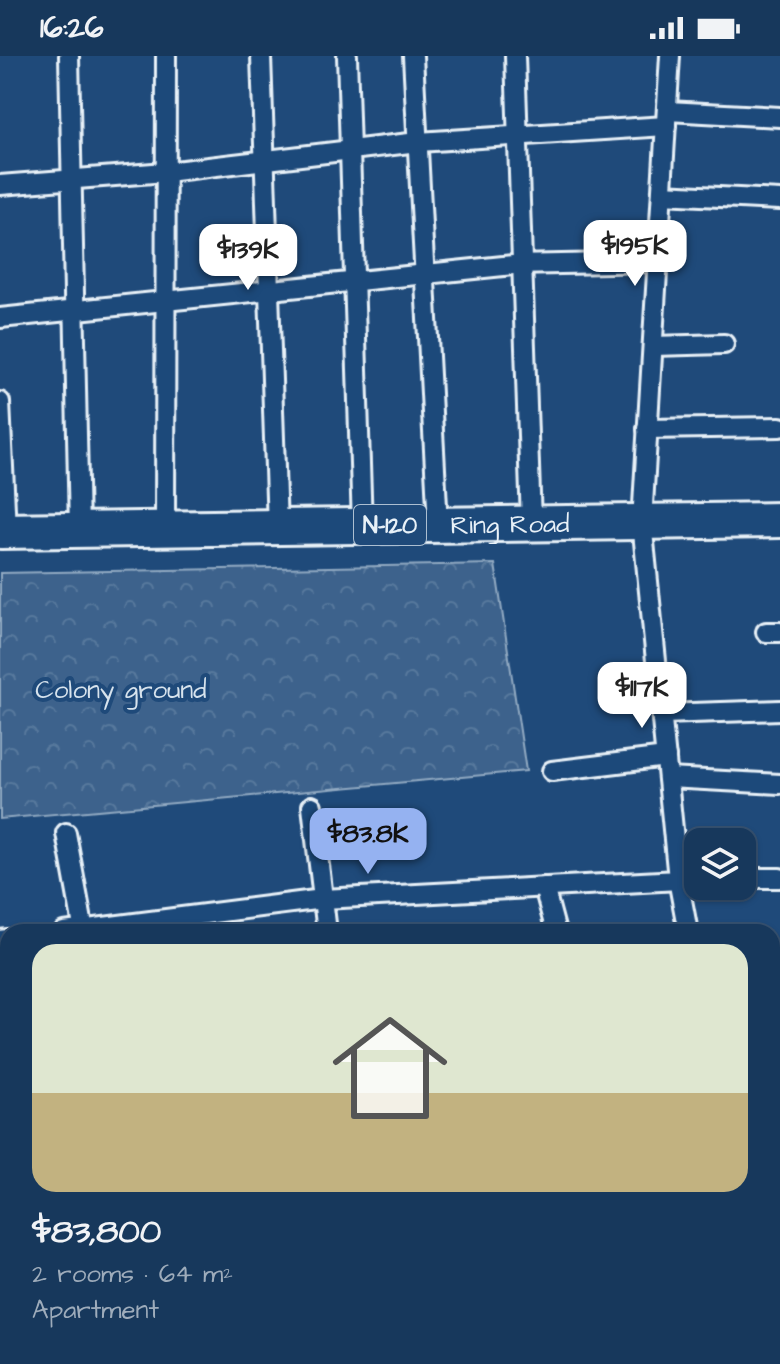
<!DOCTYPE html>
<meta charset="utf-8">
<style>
body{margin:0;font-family:"Architects Daughter",sans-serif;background:#203f62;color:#f1f3f6;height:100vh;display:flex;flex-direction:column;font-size:30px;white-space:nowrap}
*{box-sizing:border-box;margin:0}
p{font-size:26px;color:#9eacbb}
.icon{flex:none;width:44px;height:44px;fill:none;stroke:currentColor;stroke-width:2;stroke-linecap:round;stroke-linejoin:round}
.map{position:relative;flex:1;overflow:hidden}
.side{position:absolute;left:0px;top:868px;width:780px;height:440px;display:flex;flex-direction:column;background:#17385c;border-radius:24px 24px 0 0;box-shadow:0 2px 6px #0004,0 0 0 2px #365272}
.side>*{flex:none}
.buttons{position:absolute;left:684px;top:772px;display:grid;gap:16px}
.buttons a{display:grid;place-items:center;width:72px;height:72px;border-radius:16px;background:#17385c;box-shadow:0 2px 6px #0004,0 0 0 2px #365272;font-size:40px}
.price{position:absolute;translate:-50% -68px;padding:0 18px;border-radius:16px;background:#fff;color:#222;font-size:26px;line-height:52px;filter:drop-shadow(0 2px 4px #0008)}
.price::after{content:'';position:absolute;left:50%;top:48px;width:24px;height:18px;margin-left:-12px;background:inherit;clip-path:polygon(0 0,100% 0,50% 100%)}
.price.selected{background:#95b2f1;color:#111}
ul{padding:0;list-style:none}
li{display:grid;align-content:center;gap:16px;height:424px;padding:0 32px}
li span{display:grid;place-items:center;height:248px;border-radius:24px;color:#555}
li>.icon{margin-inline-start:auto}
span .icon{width:144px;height:144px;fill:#fffc;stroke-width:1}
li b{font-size:34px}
.status{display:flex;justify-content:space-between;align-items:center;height:56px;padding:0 40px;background:#17385c;direction:ltr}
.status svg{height:22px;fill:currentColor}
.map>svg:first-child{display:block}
.park{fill:url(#park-crowns);stroke:#92aac2;stroke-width:2}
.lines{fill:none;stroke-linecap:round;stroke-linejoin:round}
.street-casing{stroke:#e8f1f8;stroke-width:24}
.highway-casing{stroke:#e8f1f8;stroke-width:40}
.street{stroke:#1f4a7a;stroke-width:18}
.highway{stroke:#1f4a7a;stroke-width:34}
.labels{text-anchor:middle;stroke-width:8;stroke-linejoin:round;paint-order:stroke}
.shield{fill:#1f4a7a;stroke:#acbfd2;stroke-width:2}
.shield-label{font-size:24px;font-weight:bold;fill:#e8f1f8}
.street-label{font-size:26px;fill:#e8f1f8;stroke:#1f4a7a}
.park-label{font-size:26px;fill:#d7e3ed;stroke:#1f4a7a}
</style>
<div class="status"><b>16:26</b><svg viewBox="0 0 49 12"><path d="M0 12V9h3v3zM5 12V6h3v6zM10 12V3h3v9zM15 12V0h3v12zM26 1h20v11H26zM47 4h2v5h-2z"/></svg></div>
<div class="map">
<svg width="780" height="1308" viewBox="0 0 780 1308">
<defs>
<pattern id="park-crowns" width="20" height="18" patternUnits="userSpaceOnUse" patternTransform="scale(2)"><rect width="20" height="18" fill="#3c628c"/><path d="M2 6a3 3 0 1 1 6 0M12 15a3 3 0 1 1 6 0" fill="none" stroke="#58799d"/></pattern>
</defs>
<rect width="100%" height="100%" fill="#1f4a7a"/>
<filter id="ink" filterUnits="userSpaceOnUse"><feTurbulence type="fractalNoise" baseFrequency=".0125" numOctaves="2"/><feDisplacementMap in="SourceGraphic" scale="16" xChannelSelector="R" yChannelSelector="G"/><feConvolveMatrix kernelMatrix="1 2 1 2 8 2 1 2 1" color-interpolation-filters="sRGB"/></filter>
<g filter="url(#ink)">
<polygon class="park" points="495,508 526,715 0,763 0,517"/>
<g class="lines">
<defs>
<g id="street">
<polyline points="69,0 79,474"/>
<polyline points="261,0 277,471"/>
<polyline points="347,0 362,470"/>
<polyline points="413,0 438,469"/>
<polyline points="515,0 531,467"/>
<polyline points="670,0 642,466 678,823 688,876"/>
<polyline points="667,55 780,61"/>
<polyline points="0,129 166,116 418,86 666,70"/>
<polyline points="662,138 780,144"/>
<polyline points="0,262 513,209 658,206"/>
<polyline points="653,290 724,288"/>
<polyline points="0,346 6,475"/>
<polyline points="647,373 780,371"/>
<polyline points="165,473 166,0"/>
<polyline points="766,576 780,576"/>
<polyline points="662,658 780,654"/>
<polyline points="552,715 666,701"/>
<polyline points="668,722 780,728"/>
<polyline points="312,750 327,876"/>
<polyline points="66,777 84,876"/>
<polyline points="742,822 780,822"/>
<polyline points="544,831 556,876"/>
<polyline points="64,876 323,843 698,823"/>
<polyline points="0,884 8,883"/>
<polyline points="772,907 780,907"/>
<polyline points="0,990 8,989"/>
<polyline points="772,1072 780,1073"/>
<polyline points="0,1101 8,1100"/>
<polyline points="0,1170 8,1170"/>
<polyline points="0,1268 8,1268"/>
<polyline points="772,1297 775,1308"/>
<polyline points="139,1300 140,1308"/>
<polyline points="353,1300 353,1308"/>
</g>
<g id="highway">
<path id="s1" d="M 0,475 L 780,464"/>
</g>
</defs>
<use href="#street" class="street-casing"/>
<use href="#highway" class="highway-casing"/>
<use href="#street" class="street"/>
<use href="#highway" class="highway"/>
</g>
</g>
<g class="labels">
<rect class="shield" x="354" y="449" width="72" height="40" rx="6"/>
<g class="shield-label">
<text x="390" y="477">N-120</text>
</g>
<g class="street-label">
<text dy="9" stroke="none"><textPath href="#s1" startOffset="510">Ring Road</textPath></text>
</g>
<g class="park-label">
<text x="121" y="642">Colony ground</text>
</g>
</g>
</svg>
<div class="buttons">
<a><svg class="icon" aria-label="layers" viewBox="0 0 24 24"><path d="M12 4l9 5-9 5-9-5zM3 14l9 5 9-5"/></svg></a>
</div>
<b class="price" style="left:635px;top:232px">$195K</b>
<b class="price" style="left:248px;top:236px">$139K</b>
<b class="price" style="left:642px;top:674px">$117K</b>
<b class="price selected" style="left:368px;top:820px">$83.8K</b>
<section class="side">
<ul>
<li><span style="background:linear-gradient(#dfe7d0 60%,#c2b280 0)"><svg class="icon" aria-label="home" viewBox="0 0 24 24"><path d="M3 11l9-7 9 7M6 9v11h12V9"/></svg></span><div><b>$83,800</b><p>2 rooms · 64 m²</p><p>Apartment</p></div></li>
</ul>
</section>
</div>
